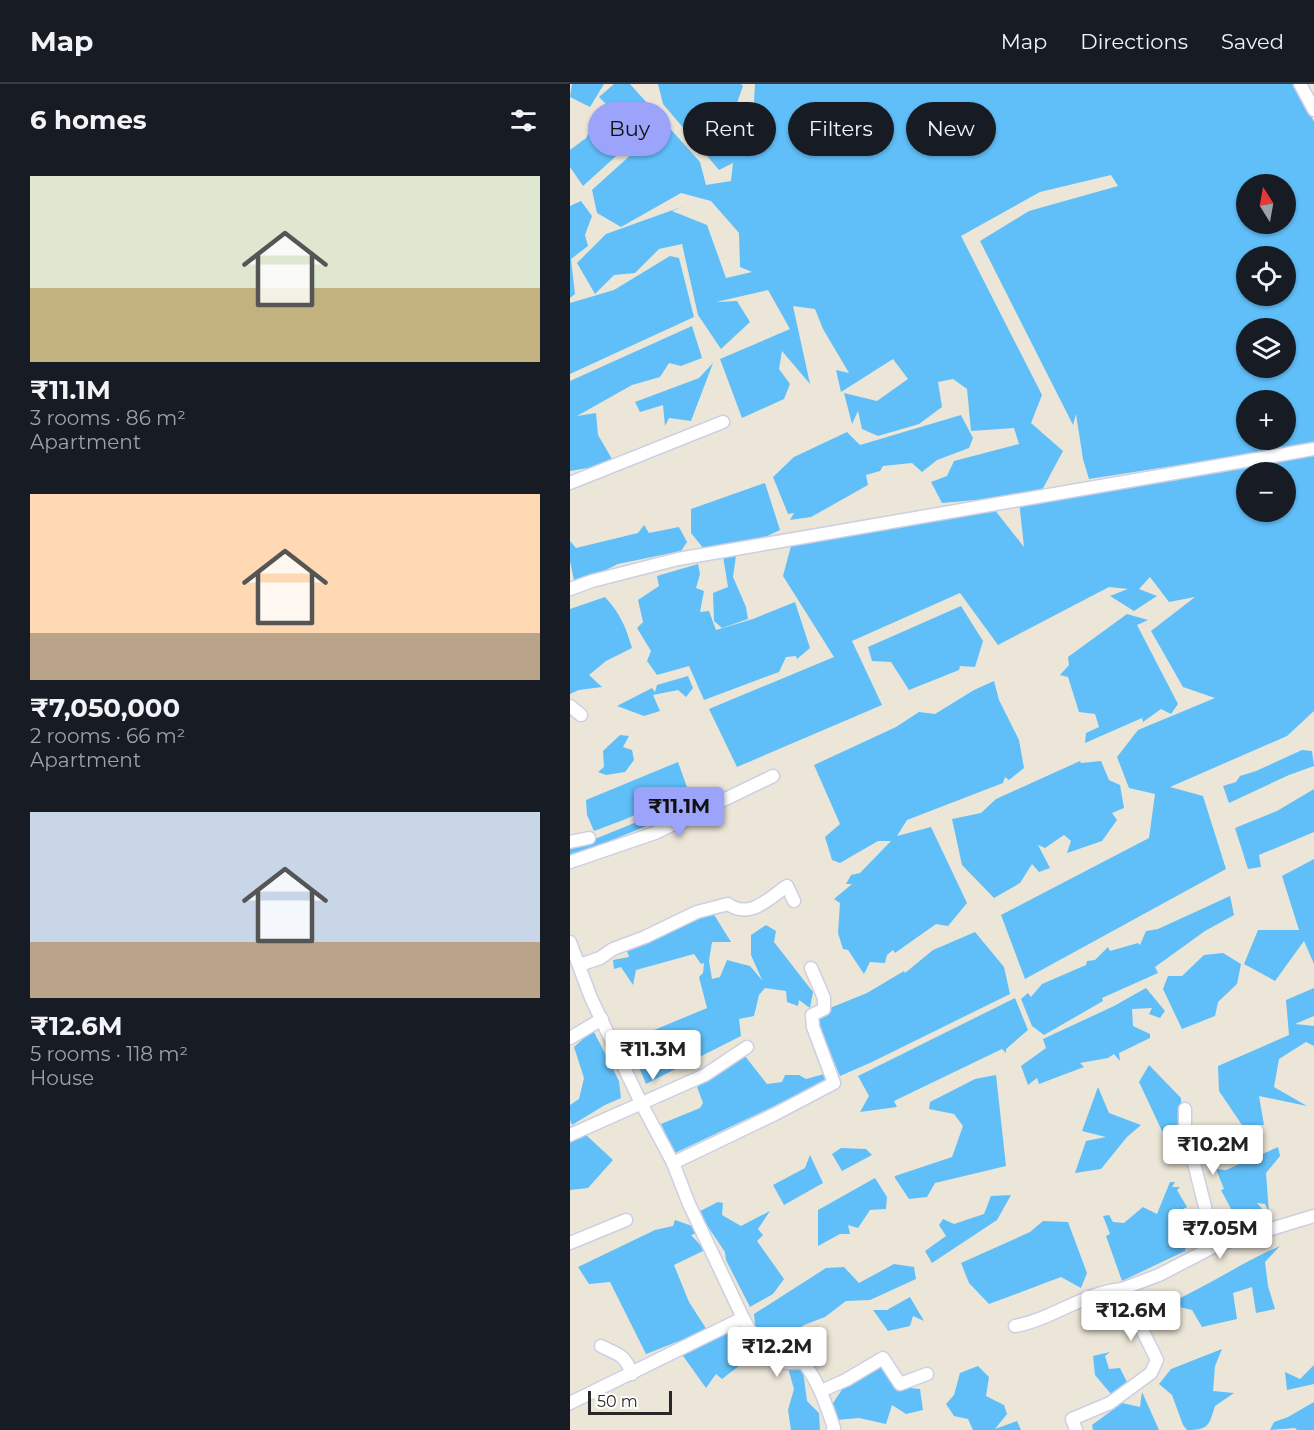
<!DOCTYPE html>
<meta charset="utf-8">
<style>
body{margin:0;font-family:Montserrat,sans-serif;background:#242831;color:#f1f3f6;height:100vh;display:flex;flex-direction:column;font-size:22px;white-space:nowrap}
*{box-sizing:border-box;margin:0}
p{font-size:20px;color:#9ea1a6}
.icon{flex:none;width:33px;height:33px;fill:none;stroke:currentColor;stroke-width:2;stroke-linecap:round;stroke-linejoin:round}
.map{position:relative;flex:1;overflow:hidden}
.side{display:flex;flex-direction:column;background:#171b24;width:570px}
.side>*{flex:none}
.guide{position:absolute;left:18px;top:18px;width:570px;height:54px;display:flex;gap:12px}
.needle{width:39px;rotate:349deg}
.controls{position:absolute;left:666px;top:90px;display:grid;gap:12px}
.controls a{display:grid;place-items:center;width:60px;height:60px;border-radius:50%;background:#171b24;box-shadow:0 2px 4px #0004;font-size:30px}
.scale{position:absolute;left:18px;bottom:15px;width:84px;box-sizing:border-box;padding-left:6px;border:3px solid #282828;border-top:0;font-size:16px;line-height:21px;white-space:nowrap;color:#282828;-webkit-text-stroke:4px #fff;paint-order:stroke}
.price{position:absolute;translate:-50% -51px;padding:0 14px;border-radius:6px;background:#fff;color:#222;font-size:20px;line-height:39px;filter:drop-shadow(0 2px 3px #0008)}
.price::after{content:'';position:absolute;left:50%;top:36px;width:18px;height:14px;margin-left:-9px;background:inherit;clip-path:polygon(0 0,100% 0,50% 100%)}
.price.on{background:#9ba3fa;color:#111}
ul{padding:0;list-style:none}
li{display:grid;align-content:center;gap:12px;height:318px;padding:0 30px}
li span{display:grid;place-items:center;height:186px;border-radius:0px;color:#555}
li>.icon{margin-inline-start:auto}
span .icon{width:108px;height:108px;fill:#fffc;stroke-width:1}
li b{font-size:26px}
h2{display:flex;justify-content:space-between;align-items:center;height:72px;padding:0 30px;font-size:26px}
.tag{padding:0 21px;border-radius:27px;background:#171b24;box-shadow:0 2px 4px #0004;font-size:21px;line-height:54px}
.tag.on{background:#9ba3fa;color:#111}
header{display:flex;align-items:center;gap:36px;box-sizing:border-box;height:84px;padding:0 30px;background:#171b24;border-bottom:2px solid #363941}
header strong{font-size:28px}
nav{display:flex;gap:33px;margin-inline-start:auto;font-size:21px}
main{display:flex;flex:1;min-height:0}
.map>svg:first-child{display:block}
.water{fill:#60bff9;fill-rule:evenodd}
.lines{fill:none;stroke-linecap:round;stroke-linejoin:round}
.minor-casing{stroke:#cdcfe3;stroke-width:15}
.minor{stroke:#fff;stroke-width:12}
</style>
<header>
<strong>Map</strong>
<nav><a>Map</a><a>Directions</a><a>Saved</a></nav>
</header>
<main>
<section class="side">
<h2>6 homes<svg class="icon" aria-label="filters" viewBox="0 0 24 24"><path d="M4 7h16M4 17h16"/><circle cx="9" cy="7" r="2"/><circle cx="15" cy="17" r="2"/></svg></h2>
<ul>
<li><span style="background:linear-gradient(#dfe7d0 60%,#c2b280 0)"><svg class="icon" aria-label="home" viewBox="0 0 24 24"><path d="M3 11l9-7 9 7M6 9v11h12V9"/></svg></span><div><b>₹11.1M</b><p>3 rooms · 86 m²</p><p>Apartment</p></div></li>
<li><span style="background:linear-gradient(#ffd9b3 75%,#b9a48a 0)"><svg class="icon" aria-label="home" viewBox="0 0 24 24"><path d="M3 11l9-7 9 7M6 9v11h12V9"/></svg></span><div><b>₹7,050,000</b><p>2 rooms · 66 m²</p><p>Apartment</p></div></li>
<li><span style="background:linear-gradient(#c9d6e8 70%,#b9a48a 0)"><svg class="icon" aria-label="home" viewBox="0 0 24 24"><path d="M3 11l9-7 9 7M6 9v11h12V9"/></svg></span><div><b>₹12.6M</b><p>5 rooms · 118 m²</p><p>House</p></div></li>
</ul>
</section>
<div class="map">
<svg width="744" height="1346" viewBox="0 0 744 1346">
<rect width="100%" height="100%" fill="#ece6d8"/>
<g class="water">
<polygon points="2,0 34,0 20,23 0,13"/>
<path d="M 44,0 L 60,0 L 130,78 L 136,101 L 161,97 L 163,79 L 149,86 L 93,20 L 88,0 L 171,0 L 173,2 L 166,22 L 179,58 L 195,55 L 200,42 L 184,17 L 185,0 L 725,0 L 744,38 L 744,360 L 519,395 L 513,375 L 506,330 L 503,341 L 410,157 L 459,127 L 548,102 L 541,91 L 470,108 L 391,152 L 472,311 L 461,339 L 493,367 L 471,408 L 451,412 L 372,419 L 361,398 L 377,392 L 384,377 L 449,360 L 444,344 L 401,347 L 397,305 L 383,295 L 368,298 L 372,323 L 349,340 L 308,352 L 292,345 L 288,327 L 282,340 L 274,309 L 307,317 L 338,295 L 323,275 L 271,308 L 266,286 L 279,289 L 253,245 L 245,225 L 223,222 L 240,300 L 212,267 L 209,285 L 220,300 L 214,315 L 172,334 L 150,275 L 220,245 L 198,206 L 146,218 L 167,217 L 180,238 L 151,265 L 128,231 L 112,160 L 89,165 L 65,189 L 44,191 L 25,210 L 7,179 L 36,150 L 114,122 L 102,127 L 137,141 L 156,194 L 182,188 L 170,183 L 169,149 L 141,117 L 111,109 L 51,143 L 27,129 L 22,106 L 65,67 L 62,46 L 29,13 ZM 676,100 L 716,100 L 716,140 L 676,140 ZM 676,172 L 716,172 L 716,212 L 676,212 ZM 676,244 L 716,244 L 716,284 L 676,284 ZM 676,316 L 716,316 L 716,356 L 676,356 Z"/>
<polygon points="32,26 47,41 55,64 13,102 0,83 0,66 16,54"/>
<polygon points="11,117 22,132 15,151 18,162 1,175 5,210 0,214 0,122"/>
<polygon points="100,172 109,174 124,233 0,290 0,219 44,206"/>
<polygon points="122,242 132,274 111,282 99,279 90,293 62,301 7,332 26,329 28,351 42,375 35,381 0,387 0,297"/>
<polygon points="143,279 121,337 99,334 95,342 93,321 70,328 65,318 129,294"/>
<polygon points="391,331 403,354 399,364 367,376 352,388 342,379 313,382 310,387 296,391 298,401 241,433 220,436 224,429 218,430 203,393 224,373 277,348 290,361"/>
<path d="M 744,371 L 744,627 L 717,652 L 600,703 L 633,712 L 656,785 L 455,895 L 431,831 L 579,754 L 585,710 L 559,704 L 547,673 L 568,646 L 645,614 L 613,603 L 581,547 L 625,513 L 599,518 L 580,493 L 569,505 L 587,512 L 564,527 L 540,512 L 558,505 L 539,503 L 428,561 L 390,509 L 282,557 L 312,621 L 167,683 L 139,625 L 264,573 L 213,492 L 222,458 L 424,425 L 454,463 L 449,417 ZM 676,388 L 716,388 L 716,428 L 676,428 Z"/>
<polygon points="195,399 210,446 189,456 134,465 121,449 121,425"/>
<polygon points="74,441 79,449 109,443 117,458 111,467 48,480 5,501 0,477 0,457 6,464 68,449"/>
<polygon points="156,470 166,472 163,493 176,523 178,535 152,544 144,537 143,509 158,503 153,472"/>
<polygon points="128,480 130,490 126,504 134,507 130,528 139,527 146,546 183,535 225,518 240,564 227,575 226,572 216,573 209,588 134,616 119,582 87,591 77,577 81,567 67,544 73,538 68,516 89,502 87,492"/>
<path d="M 35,513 C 50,529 56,543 62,564 L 36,577 L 19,591 L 32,603 L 9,606 L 0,610 L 0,525 Z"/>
<polygon points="391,522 413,557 405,583 390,582 389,586 339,606 321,578 302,577 298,563"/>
<polygon points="557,530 578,536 567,541 608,620 601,630 591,625 573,638 572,634 515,659 516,649 529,643 525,630 509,628 498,593 490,591 499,581 498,573"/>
<polygon points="118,592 123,604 116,613 108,606 83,611 90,627 74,632 47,622 82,604 85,608 87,601"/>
<polygon points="424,597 429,616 449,656 454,684 439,696 435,693 433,699 337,736 327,752 361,743 397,819 378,842 366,840 325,869 323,866 317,871 315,879 300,878 294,890 278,866 273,865 268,849 270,819 264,815 282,800 276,800 281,791 290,789 321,757 308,757 270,779 262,776 255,753 270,740 244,681 326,643 349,628 365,630 404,606"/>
<polygon points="50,651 59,652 53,663 62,666 64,676 55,688 36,691 28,688 34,683 33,667"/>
<polygon points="732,666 742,667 744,682 719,691 659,719 653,702 666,698 670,692 686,687"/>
<polygon points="510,677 511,679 531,677 539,696 550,701 554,724 542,729 547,736 532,757 497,769 501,757 494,751 475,764 468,761 480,784 469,788 462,780 450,799 424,814 392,781 382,735 411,729 426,715"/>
<polygon points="108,678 118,706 56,735 24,747 17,731 16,716"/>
<polygon points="744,705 744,748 689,771 691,783 678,785 665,744 707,727"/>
<polygon points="146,706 148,713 0,773 0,765"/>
<polygon points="744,775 744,880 734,857 705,897 674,880 688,846 729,846 712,792"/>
<polygon points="660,812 664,831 635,847 585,883 588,889 532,914 533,917 474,951 462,942 451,915 458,909 461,913 472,900 516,881 517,877 525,876 538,863 540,867 568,859 570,861 576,847 588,845"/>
<polygon points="128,828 143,829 161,858 142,858 139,877 142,895 150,893 157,876 180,882 192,896 181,871 181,851 196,841 206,847 204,858 243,908 240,924 229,916 228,922 217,918 216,907 195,904 189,911 184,932 169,935 171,952 76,1000 68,981 56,971 77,949 137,924 129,893 133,889 134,879 131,880 124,870 66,886 63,901 51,883 44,885 43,876 59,873 57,867"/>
<polygon points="405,848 434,883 440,910 302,978 270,992 247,937 250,928 297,909 334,887 335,889 363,866"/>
<polygon points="653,869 671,880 667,900 648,918 645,932 612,945 593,905 598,892 612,892 634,871"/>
<polygon points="576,904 595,927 590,934 579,930 582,924 562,925 563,942 580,950 580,954 549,969 550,977 544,970 538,974 510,979 514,983 469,1000 467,994 458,1001 451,982 476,964 473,955 544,922"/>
<polygon points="744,904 744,932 725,940 744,942 744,962 736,958 709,975 704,1003 737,1022 689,1012 694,1041 672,1041 649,1007 648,982 719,951 716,916"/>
<polygon points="445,914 458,946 436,965 436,969 432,965 324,1017 327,1023 290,1028 299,1012 288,992"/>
<polygon points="23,946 49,997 51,1014 35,1021 2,1041 0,1036 0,1021 9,1015 14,994 4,963"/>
<polygon points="175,972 197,1000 212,998 215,991 229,991 236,995 258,989 261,995 105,1069 91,1040 130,1024 133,1019 127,1003"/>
<polygon points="579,981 611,1014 612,1050 602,1051 592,1047 569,998"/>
<polygon points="426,991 436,1082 365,1099 357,1113 339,1115 325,1094 325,1092 382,1073 393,1042 384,1030 359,1025 360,1018 405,995"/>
<polygon points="528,1003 539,1029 571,1041 557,1053 531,1085 505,1089 516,1057 536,1053 512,1047"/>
<polygon points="15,1050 43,1076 18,1104 0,1106 0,1059"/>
<polygon points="708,1063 710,1072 696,1089 699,1129 695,1120 687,1119 696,1129 668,1138 651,1106 654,1105 646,1085 656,1086"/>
<polygon points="271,1064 296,1065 302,1071 272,1087 262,1070"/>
<polygon points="240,1071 253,1099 214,1121 203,1101 235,1084"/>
<polygon points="305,1094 317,1113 316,1125 300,1126 288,1144 278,1141 280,1150 270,1150 248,1162 248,1126"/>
<polygon points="600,1098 605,1098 602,1103 610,1103 607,1106 617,1123 611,1126 619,1138 615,1167 552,1197 536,1152 540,1150 533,1132 539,1131 543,1138 554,1139 573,1123 587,1130"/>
<polygon points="441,1111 427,1136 362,1179 355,1167 376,1152 369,1141 373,1135 384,1140 414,1130 421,1112"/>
<polygon points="148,1118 153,1119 152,1131 171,1142 200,1127 188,1145 193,1151 187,1157 214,1195 203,1210 180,1223 156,1176 155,1168 128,1128"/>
<polygon points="105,1136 122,1142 127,1149 121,1151 135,1166 104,1181 119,1218 137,1246 76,1270 40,1198 19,1200 8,1183 85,1146 103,1142"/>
<polygon points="473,1137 498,1138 517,1189 511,1204 491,1193 419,1220 399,1199 391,1179 460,1148"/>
<path d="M 710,1162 L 695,1178 L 698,1202 L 705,1225 L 686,1229 L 682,1203 L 663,1209 L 667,1235 L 632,1243 L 622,1226 L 597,1220 C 636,1203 671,1179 710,1162 Z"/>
<polygon points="324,1180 344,1183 346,1195 300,1216 276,1217 255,1233 234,1241 214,1254 202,1266 186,1251 184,1230 256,1184 274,1183 289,1199"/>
<polygon points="340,1213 354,1237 343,1232 340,1242 318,1247 303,1226 317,1226"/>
<polygon points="169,1241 183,1271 152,1295 146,1290 136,1304 111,1269"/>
<path d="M 652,1265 L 645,1282 L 643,1307 L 664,1309 L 645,1322 C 639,1341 639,1346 617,1346 L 613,1341 L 602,1311 L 589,1300 L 601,1285 Z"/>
<polygon points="540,1268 535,1272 539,1285 550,1284 557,1298 541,1310 525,1291 523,1272"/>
<polygon points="314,1280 323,1302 350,1305 353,1326 336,1330 322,1321 316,1340 289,1334 266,1336 261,1322 277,1298"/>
<polygon points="744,1281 744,1300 717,1306 715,1288 730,1295"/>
<polygon points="408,1282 419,1293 416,1312 434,1321 437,1330 425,1345 447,1337 451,1346 403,1346 398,1335 384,1332 376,1320 384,1311 390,1289"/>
<polygon points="218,1284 233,1287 237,1317 249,1329 250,1346 221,1346 218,1326 224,1305"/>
<polygon points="572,1308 589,1346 523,1346 522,1341 552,1319 570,1323"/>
<polygon points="744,1318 744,1346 727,1346 725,1344 700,1346 704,1338 718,1333"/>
</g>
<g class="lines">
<defs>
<g id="minor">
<polyline points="730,0 744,26"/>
<polyline points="0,399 153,338"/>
<polyline points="0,505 22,497 108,475 744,365"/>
<polyline points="0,622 11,631"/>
<polyline points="0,758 19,754"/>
<polyline points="0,778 85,749 203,692"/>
<polyline points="0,858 21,914 71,1019 103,1079 205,1030 264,999 243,943 242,931 254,925 254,914 241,884"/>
<path d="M 10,881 L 30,874 L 43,865 L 75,853 L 127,828 L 158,820 C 180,836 199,814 217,802 L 224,817"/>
<polyline points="0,954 32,935"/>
<polyline points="615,1025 615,1044 645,1162"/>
<polyline points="0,1051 135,991 177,963"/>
<polyline points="0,1159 56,1136"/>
<polyline points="552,1205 589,1191 645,1162 744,1132"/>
<path d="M 173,1234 C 182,1249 190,1274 209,1278 C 217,1280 226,1278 234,1279 C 249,1299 256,1320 264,1344 L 263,1346"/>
<path d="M 445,1242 C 483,1235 513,1209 552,1205 L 587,1276 L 581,1289 L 540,1319 L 502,1335 L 506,1346"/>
<path d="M 31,1262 C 48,1271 54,1269 62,1290"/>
<polyline points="251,1307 276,1296 313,1274 330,1300 357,1290"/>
<polyline points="0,1319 173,1234 119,1120 103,1079"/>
</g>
</defs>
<use href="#minor" class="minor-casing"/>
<use href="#minor" class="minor"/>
</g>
</svg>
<div class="controls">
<a><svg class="needle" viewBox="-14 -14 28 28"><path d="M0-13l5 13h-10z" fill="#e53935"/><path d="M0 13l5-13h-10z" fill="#9ea1a6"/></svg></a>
<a><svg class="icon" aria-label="locate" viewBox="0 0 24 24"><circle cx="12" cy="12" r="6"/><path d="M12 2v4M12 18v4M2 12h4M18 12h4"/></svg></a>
<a><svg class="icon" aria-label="layers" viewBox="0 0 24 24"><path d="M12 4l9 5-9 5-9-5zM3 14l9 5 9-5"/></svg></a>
<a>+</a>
<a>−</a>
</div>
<div class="scale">50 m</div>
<b class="price on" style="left:109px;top:754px">₹11.1M</b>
<b class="price" style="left:83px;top:997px">₹11.3M</b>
<b class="price" style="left:643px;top:1092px">₹10.2M</b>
<b class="price" style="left:650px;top:1176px">₹7.05M</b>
<b class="price" style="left:561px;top:1258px">₹12.6M</b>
<b class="price" style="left:207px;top:1294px">₹12.2M</b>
<div class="guide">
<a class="tag on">Buy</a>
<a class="tag">Rent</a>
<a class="tag">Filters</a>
<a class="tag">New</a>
</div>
</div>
</main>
